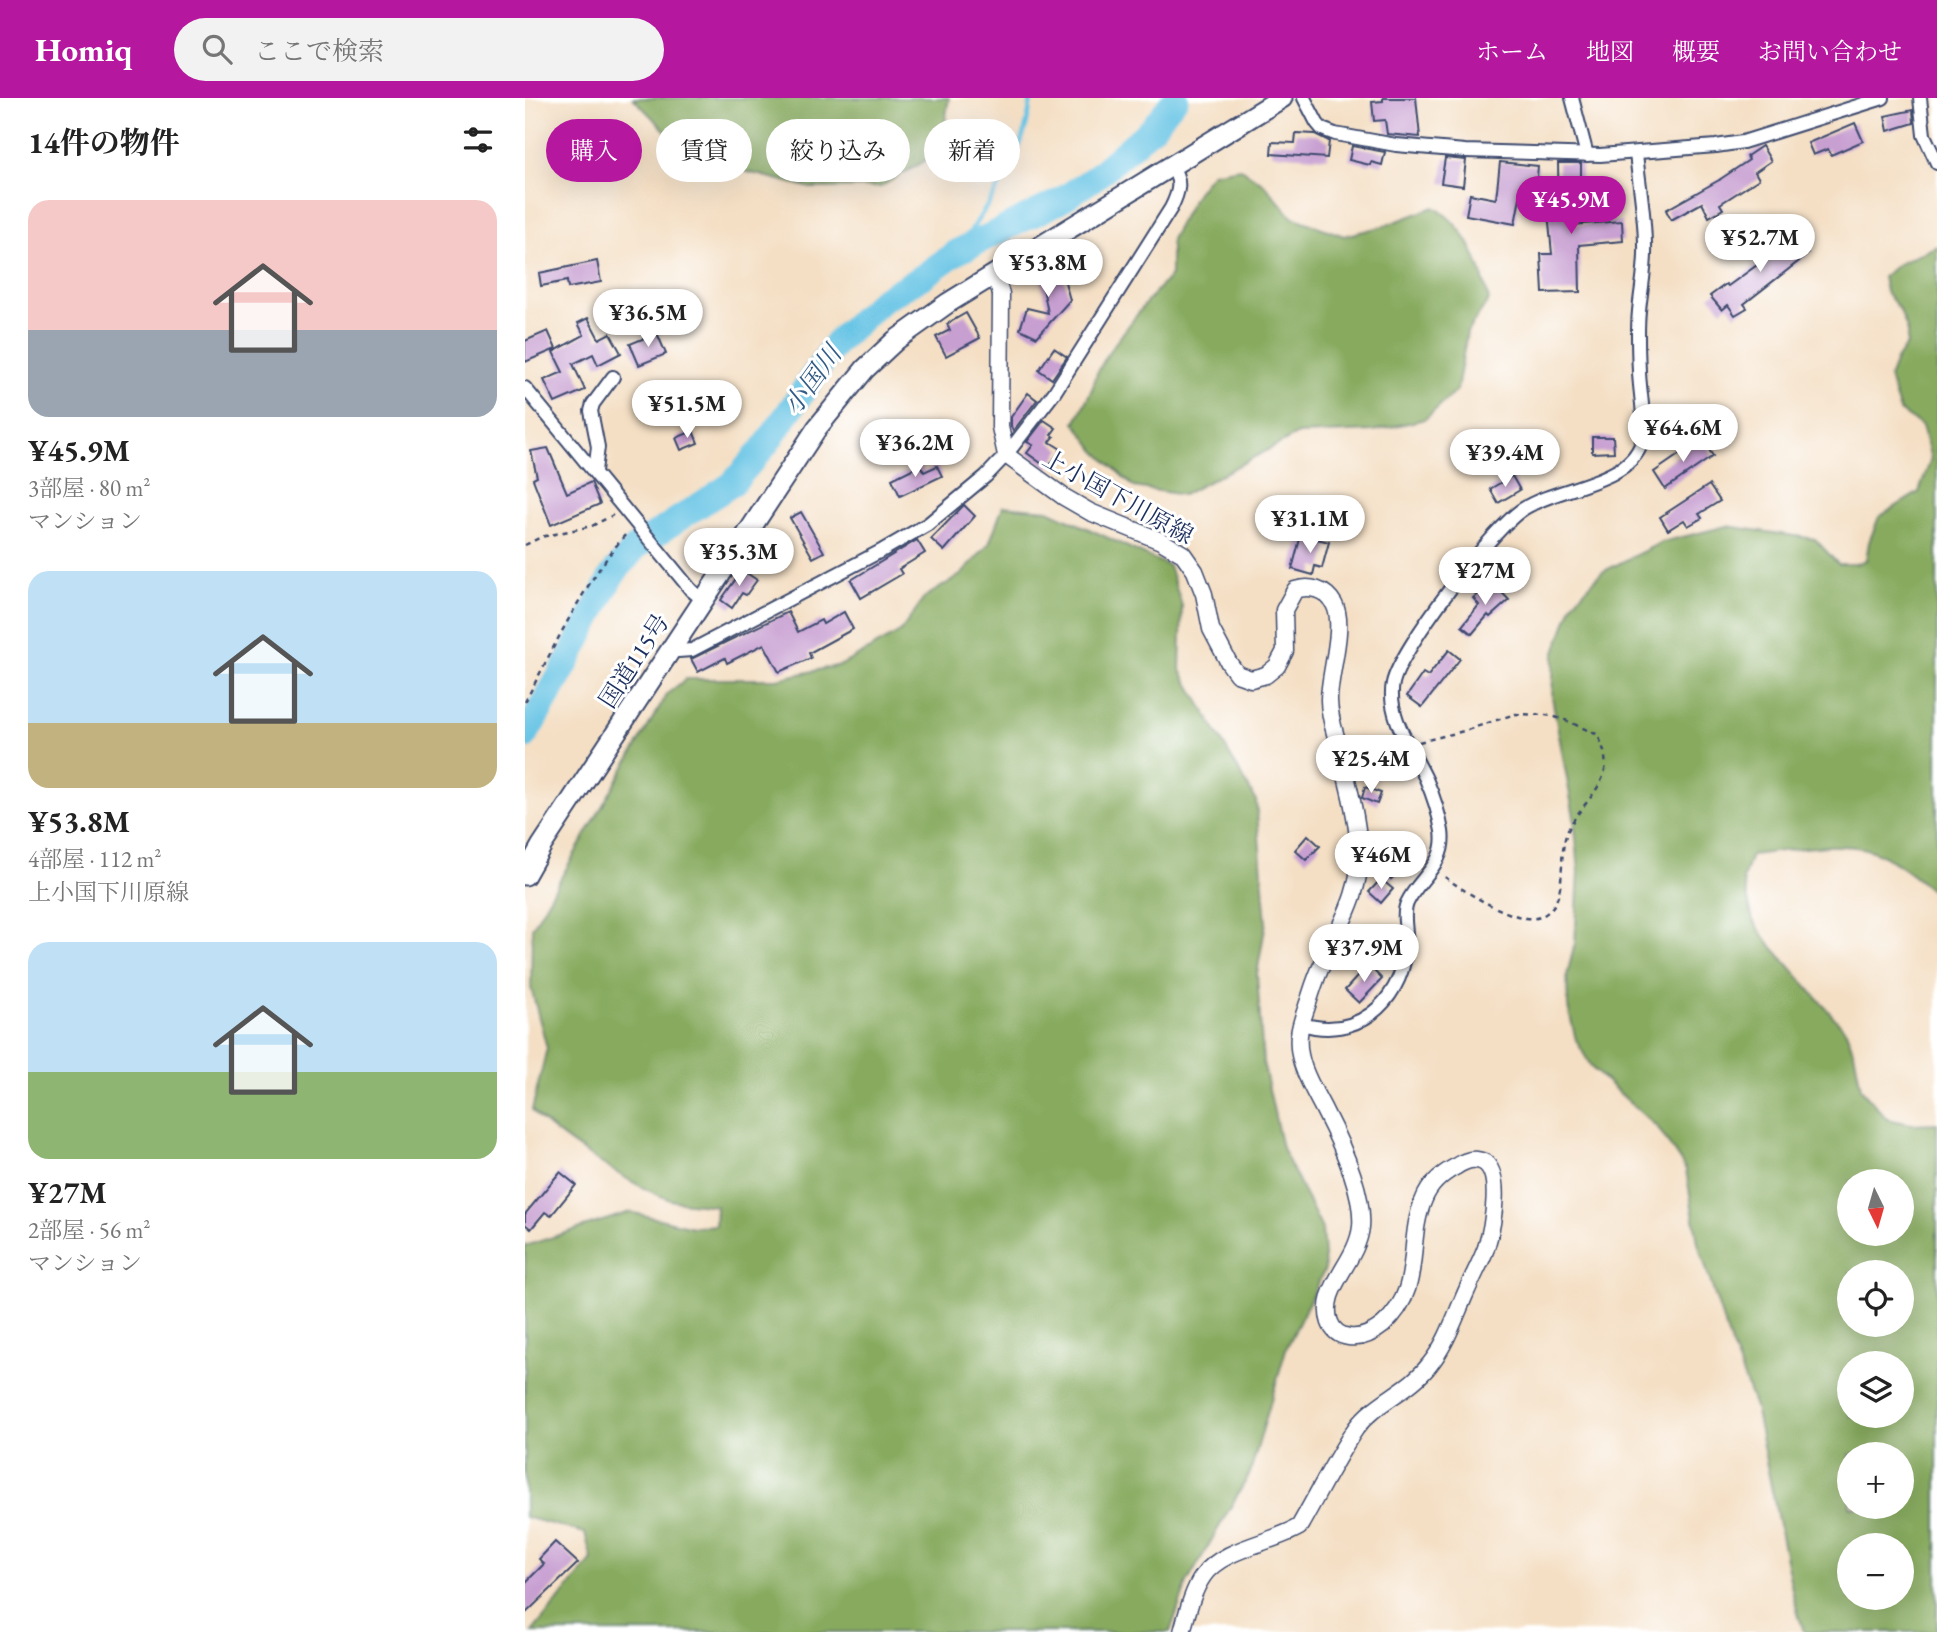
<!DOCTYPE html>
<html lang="ja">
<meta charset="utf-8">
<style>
body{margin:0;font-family:"EB Garamond","Noto Serif JP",serif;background:#f2f2f2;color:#222;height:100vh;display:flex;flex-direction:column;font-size:26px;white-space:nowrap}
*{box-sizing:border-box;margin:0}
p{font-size:23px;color:#767676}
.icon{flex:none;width:38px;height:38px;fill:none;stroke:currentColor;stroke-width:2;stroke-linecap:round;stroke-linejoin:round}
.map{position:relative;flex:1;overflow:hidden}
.details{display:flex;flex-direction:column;background:#fff;width:525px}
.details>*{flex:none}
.hud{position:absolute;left:21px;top:21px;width:665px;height:63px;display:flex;gap:14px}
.needle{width:46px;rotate:175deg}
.fabs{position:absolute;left:1312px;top:1071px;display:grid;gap:14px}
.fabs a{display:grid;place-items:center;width:77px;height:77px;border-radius:50%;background:#fff;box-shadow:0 7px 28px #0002;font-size:35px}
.price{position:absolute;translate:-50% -60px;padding:0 16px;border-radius:24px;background:#fff;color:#222;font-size:23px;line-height:46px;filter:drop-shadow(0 2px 4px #0008)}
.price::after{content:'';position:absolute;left:50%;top:42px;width:21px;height:16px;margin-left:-10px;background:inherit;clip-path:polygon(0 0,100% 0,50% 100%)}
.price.selected{background:#b5179e;color:#fff}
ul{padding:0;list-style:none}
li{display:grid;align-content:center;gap:14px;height:371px;padding:0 28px}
li span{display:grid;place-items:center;height:217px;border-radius:21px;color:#555}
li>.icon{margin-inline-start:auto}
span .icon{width:126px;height:126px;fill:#fffc;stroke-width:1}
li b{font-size:30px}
h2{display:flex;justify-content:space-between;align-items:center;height:84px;padding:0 28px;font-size:30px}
.chip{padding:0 24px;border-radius:32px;background:#fff;box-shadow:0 7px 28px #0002;font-size:24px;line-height:63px}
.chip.selected{background:#b5179e;color:#fff}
header{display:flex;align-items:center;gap:42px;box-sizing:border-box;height:98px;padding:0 35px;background:#b5179e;color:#fff}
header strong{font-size:33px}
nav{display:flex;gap:38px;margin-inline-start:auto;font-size:24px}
.search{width:490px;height:63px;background:#f2f2f2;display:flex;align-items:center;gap:18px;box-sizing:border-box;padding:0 24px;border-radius:38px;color:#767676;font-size:26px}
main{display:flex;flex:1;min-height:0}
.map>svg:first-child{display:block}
.forest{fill:#87aa5f;stroke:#516c5e;stroke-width:2;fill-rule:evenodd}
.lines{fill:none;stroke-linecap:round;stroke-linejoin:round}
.stream{stroke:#67c4e5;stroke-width:4.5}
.river{stroke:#67c4e5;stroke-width:26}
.building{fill:#c79fd1}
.minor-casing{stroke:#3c496d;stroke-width:16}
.secondary-casing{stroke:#3c496d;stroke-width:19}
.trunk-casing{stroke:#3c496d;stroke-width:23}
.path{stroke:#3c496d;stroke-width:2.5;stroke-dasharray:5 5;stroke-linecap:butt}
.minor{stroke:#fff;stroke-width:12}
.secondary{stroke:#fff;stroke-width:16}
.trunk{stroke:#fff;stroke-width:19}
.labels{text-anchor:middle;stroke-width:6;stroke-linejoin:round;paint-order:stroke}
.street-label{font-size:24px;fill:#1b2f5e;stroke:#fff}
.water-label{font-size:26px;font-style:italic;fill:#325c86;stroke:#fff}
</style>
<header>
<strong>Homiq</strong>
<div class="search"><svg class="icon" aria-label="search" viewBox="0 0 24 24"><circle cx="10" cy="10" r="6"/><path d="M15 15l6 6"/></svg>ここで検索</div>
<nav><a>ホーム</a><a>地図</a><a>概要</a><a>お問い合わせ</a></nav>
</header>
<main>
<section class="details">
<h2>14件の物件<svg class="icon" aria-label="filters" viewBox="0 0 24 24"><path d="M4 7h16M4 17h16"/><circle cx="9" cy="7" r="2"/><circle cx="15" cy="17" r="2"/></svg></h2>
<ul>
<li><span style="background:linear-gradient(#f6c9c9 60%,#9aa5b1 0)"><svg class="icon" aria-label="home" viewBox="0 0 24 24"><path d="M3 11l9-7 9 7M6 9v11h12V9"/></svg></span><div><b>¥45.9M</b><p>3部屋 · 80 m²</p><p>マンション</p></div></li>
<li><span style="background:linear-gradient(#bfe0f5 70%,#c2b280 0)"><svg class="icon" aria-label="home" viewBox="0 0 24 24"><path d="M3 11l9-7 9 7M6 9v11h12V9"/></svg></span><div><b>¥53.8M</b><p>4部屋 · 112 m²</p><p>上小国下川原線</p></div></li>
<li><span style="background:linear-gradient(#bfe0f5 60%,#8fb573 0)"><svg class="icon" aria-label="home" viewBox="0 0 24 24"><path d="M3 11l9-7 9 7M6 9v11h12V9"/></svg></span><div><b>¥27M</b><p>2部屋 · 56 m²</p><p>マンション</p></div></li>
</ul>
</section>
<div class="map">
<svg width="1412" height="1534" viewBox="0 0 1412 1534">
<rect width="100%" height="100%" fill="#fff"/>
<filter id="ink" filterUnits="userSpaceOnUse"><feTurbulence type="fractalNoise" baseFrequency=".0143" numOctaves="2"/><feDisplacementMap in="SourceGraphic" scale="14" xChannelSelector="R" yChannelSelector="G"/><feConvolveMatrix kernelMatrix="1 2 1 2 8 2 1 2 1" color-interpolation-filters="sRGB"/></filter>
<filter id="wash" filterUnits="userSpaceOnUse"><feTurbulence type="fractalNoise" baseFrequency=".00686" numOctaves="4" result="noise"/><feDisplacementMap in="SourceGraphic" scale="28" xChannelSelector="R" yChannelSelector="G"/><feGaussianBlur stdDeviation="1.57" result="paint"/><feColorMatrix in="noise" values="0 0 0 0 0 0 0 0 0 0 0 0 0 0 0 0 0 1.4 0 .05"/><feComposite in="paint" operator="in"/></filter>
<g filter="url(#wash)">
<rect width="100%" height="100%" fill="#f4dfc4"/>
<g class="forest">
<polygon points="108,0 424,0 415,54 355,89 286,90 168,60"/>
<path d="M 715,70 L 739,86 L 767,119 L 819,138 L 859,128 L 909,109 C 943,129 955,166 964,202 L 942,234 L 932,292 L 900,321 L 849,333 L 773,336 L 658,397 L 609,389 L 571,353 L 550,325 L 567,291 L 572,275 L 585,252 L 624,201 L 646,177 L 646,141 L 672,94 L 687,75 Z"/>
<path d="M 1412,148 L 1412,797 C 1393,781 1373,764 1350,754 C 1320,740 1258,754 1226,757 L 1218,781 L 1228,822 L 1243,844 L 1321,933 L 1330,958 L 1336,991 L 1362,1021 L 1386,1026 L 1412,1025 L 1412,1534 L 1279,1534 L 1269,1501 L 1230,1309 L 1202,1235 L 1173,1145 L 1161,1072 L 1133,1030 L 1067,970 L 1051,942 L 1043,909 L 1042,877 L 1050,845 L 1054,774 L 1049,719 L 1027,599 L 1029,557 L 1048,505 L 1077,474 L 1137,444 L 1202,428 L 1290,441 L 1313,466 L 1331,466 L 1341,462 L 1344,444 L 1354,419 L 1394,394 L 1406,361 L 1397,328 L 1375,313 L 1364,280 L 1371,262 L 1382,246 L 1382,231 L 1375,212 L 1361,194 L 1358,179 L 1373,166 ZM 1325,1083 L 1377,1083 L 1377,1136 L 1325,1136 ZM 1325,1174 L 1377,1174 L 1377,1227 L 1325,1227 ZM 1377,1265 L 1377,1318 L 1325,1318 L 1325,1265 ZM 1325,1356 L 1377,1356 L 1377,1409 L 1325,1409 ZM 1325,1447 L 1377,1447 L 1377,1500 L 1325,1500 Z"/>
<path d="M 478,408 L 523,412 L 644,468 L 657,508 L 655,571 L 731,702 L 741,824 L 732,876 L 738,964 L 757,1050 L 797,1131 L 800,1171 L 761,1251 L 725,1375 L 662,1485 L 645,1534 L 7,1534 L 67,1462 L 60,1435 L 0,1419 L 0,1148 L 105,1114 L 168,1129 L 190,1127 L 191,1108 C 176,1105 158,1106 143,1101 C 110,1089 29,1038 7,1012 L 22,950 L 6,890 L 7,830 L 142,596 L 161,581 L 252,581 L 316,567 L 375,534 L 400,499 L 437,476 L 464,446 Z"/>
</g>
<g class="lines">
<path class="stream" d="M 432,154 C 463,104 501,60 506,0"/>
<polyline class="river" points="0,638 38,572 87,477 111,449 207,386 241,347 311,245 357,202 397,179 432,154 535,103 572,78 627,30 651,0"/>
</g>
<g id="blocks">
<g class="building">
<polygon points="858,0 891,0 895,39 862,36 860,22 849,23 847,4 858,3"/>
<polygon points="1388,12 1389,25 1363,33 1360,18"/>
<polygon points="1330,25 1338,43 1306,57 1303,51 1288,57 1283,45"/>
<polygon points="771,35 790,36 804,43 802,60 746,56 747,44 770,45"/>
<polygon points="827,48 860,54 857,67 846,64 845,67 824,62"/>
<polygon points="1237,48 1246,63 1230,74 1234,81 1195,106 1198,111 1184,119 1177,105 1146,122 1141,112 1196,81 1194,82 1224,62 1222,58"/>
<polygon points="920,60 941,62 938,88 916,85"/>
<polygon points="975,64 1013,68 1011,90 997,89 990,126 941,117 945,96 971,101"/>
<polygon points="1033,65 1056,65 1056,94 1045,94 1047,127 1097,123 1098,143 1054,147 1055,194 1018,195 1016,156 1027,156 1023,114 1034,113"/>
<polygon points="1248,129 1263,148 1273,142 1283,156 1219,206 1222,210 1210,217 1203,207 1197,212 1185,198 1201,186 1203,188 1250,154 1237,138"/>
<polygon points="533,159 545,202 512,239 495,231 502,210 523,215 514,170"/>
<polygon points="72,163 76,184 43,190 42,183 16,188 14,175"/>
<polygon points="441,215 455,240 421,258 411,239 425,232 422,226"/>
<polygon points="63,220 74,241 85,235 96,255 73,267 68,256 48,266 60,292 30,305 19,282 38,274 28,254 59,237 53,225"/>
<polygon points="23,233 31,251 0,264 0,243"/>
<polygon points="132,235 141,256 114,267 105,246"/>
<polygon points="529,250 542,259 527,281 514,272"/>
<polygon points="503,295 512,302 488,333 486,328 486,319"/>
<polygon points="519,322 531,330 526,337 529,339 525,344 536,351 523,370 502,355 508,347 502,344"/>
<polygon points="168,333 173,345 156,352 151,340"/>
<polygon points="1067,339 1088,339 1089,354 1067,355"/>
<polygon points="1177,341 1188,358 1140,391 1129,374"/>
<polygon points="23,350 42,395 66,384 75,406 26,427 8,381 12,379 6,353"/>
<polygon points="395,367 399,374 412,368 417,378 375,398 367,381"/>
<polygon points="987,378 995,392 973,405 965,391"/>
<polygon points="1184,387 1195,403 1174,416 1177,420 1163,428 1159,422 1143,432 1135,419"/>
<polygon points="439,407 450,418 419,453 406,441"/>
<polygon points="276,414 299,454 288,460 265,420"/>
<polygon points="776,437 804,444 797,470 790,468 788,477 767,471"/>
<polygon points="392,442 400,455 374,471 377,476 336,500 326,482"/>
<polygon points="217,472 232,482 221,497 217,495 207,510 196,502"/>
<polygon points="967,484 984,502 965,519 963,517 947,536 937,528 954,507 948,500"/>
<polygon points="263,514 273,534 296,522 298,526 319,514 328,531 284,555 286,560 254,574 239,546 202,565 200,560 173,574 166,561"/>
<polygon points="924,552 935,561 897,609 882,598 898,575 903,578"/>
<polygon points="840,689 856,695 852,706 837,700"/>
<polygon points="783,737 795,748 781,762 770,752"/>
<polygon points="884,741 895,754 866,781 855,769"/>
<polygon points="856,781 868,791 856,805 844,794"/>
<polygon points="843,867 857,881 834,905 820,892"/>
<polygon points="35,1074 51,1087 26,1118 20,1114 6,1131 0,1126 0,1116"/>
<polygon points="30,1444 53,1465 0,1516 0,1485 19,1466 14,1461"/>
</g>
</g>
</g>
<g filter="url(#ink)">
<use href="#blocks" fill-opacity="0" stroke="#3c496d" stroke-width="2"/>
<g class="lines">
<defs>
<g id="minor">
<polyline points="779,0 792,25 797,31 810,36 871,47 940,53 1075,57 1191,48 1218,44 1358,0"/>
<polyline points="1047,0 1062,57"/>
<polyline points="1395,0 1399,37 1412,65"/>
<polyline points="0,290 166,492 178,502"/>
<polyline points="70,373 73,349 66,313 68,306 88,279"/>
<path d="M 147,550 L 153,553 L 167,552 L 358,452 L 403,426 L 461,378 L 481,357 L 529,295 L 646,110 C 654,94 657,84 647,68"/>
<path d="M 777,926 C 830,942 874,907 881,853 C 884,838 876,819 882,805 C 894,779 922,766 917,733 C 914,716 908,697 901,681 C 888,653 861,617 868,585 C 875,551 967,431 998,411 C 1033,388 1103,387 1117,344 C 1122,331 1114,289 1114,273 C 1113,253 1112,233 1114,213 C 1116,191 1121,169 1120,148 C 1120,117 1114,86 1111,55"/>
</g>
<path id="secondary" d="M 470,177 L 476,196 L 475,329 L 481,357 L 539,399 L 565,414 L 636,443 L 658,456 L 670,473 L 679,496 L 686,531 L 704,565 L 712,576 L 726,581 L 741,577 L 752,568 L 760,553 L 759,512 L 770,492 C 784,487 801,491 809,506 C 821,527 804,576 804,602 C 804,620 811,637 815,654 C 823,686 832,718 834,751 C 838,793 814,828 798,865 C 791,878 787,893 782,908 C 779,917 775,927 774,937 C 771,965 788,990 800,1014 C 816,1045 839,1095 836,1129 C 833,1155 813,1174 805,1198 C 800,1215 803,1236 824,1239 C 837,1241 848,1235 858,1227 C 900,1190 880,1144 899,1101 C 905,1086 917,1076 930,1069 C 936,1065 945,1061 952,1062 C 981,1065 967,1131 961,1150 C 956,1164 948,1178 942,1192 C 931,1216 922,1245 905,1266 C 885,1293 851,1303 831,1330 C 810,1361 793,1396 774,1429 C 747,1445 696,1451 678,1478 C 667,1494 662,1516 657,1534"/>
<polyline id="trunk" points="0,777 17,747 292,330 340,271 371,242 423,205 757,0"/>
</defs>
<use href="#minor" class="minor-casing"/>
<use href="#secondary" class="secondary-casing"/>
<use href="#trunk" class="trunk-casing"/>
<g class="path">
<polyline points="0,447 16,439 67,428 88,417"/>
<path d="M 0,604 C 29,549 61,481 102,435"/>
<path d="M 894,644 L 939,633 L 990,616 L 1021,617 L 1038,621 L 1071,636 C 1078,644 1082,662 1080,672 C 1074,698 1047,714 1040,741 C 1033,766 1044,806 1015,819 C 994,828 936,792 919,778"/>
</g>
<use href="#minor" class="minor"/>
<use href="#secondary" class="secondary"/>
<use href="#trunk" class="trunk"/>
</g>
</g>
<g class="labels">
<g class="street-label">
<text transform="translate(593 399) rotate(29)" y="8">上小国下川原線</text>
<text transform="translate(109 563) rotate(-57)" y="8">国道115号</text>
</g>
<g class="water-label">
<text transform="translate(287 282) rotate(-54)" y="9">小国川</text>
</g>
</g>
</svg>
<div class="fabs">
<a><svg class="needle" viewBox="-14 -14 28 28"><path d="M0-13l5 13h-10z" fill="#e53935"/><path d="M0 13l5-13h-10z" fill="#767676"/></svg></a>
<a><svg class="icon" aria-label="locate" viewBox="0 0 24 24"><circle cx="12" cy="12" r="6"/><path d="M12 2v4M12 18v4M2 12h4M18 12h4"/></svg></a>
<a><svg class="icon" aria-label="layers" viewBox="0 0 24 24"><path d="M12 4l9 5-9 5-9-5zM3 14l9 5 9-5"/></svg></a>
<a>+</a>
<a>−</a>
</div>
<b class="price selected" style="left:1046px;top:138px">¥45.9M</b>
<b class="price" style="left:1235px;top:176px">¥52.7M</b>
<b class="price" style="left:523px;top:201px">¥53.8M</b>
<b class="price" style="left:123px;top:251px">¥36.5M</b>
<b class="price" style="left:162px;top:342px">¥51.5M</b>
<b class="price" style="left:1158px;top:366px">¥64.6M</b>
<b class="price" style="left:390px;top:381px">¥36.2M</b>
<b class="price" style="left:980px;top:391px">¥39.4M</b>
<b class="price" style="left:785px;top:457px">¥31.1M</b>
<b class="price" style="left:214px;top:490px">¥35.3M</b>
<b class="price" style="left:960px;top:509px">¥27M</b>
<b class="price" style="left:846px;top:697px">¥25.4M</b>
<b class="price" style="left:856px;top:793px">¥46M</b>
<b class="price" style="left:839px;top:886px">¥37.9M</b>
<div class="hud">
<a class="chip selected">購入</a>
<a class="chip">賃貸</a>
<a class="chip">絞り込み</a>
<a class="chip">新着</a>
</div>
</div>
</main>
